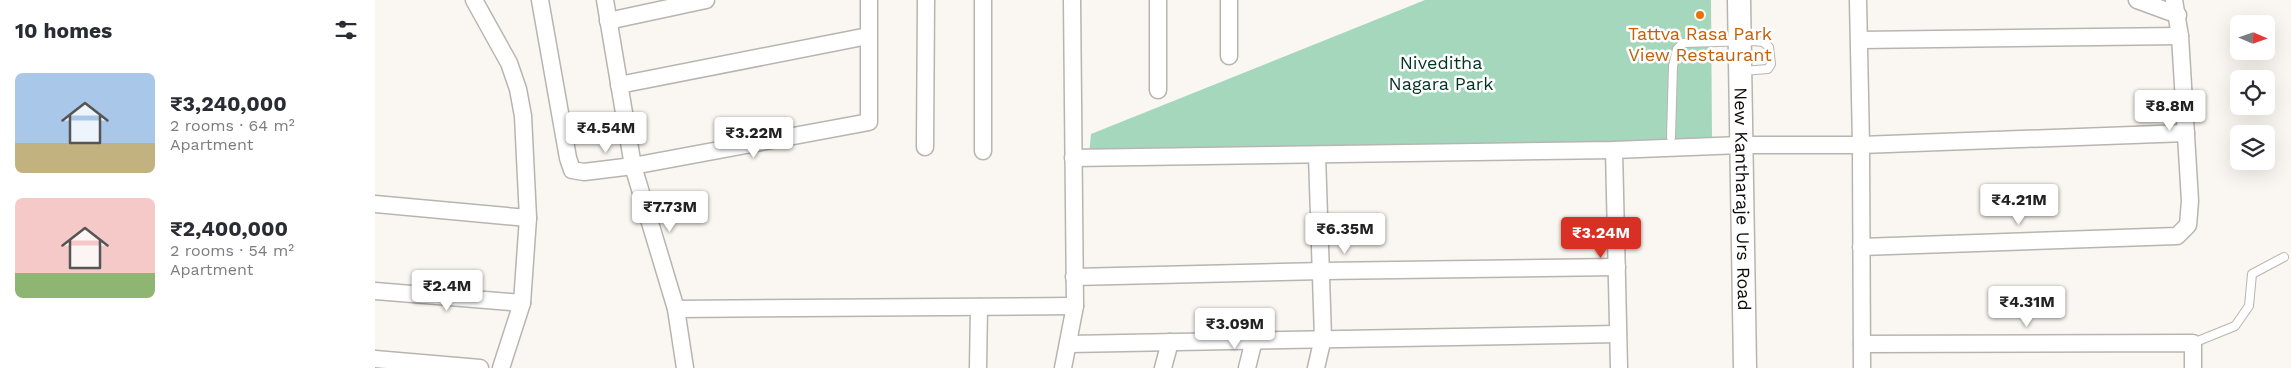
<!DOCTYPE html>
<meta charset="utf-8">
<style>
body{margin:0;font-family:"Work Sans",sans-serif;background:#f2f2f3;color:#2b2b33;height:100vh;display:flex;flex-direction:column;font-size:19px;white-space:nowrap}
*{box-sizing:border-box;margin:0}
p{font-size:16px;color:#7c7c81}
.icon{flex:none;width:28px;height:28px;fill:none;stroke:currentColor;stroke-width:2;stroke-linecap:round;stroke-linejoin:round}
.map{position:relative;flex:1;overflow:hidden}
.drawer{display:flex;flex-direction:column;background:#fff;width:375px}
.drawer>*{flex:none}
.needle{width:32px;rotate:92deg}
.buttons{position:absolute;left:1855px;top:15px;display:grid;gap:10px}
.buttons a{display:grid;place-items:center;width:45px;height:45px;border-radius:8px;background:#fff;box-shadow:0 5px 20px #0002;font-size:25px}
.price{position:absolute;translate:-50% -42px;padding:0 11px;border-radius:5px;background:#fff;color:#222;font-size:16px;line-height:32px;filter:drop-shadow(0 1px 2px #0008)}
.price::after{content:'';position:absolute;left:50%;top:30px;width:15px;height:11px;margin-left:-8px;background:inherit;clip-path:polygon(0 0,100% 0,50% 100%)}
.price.selected{background:#d93025;color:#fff}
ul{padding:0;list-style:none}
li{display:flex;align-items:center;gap:15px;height:125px;padding:0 15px}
li span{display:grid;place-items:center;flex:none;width:140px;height:100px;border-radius:8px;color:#555}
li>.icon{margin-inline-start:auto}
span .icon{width:60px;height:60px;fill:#fffc;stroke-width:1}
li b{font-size:21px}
h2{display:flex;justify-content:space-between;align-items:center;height:60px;padding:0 15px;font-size:21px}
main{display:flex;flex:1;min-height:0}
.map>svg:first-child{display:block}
.green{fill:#a5d7bd}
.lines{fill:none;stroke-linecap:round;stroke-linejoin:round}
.lane-casing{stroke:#b8b5b0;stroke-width:10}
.street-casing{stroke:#b8b5b0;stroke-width:19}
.secondary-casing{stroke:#b8b5b0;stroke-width:25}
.lane{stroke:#fff;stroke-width:8}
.street{stroke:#fff;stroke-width:16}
.secondary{stroke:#fff;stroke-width:22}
.food-dot{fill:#e8710a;stroke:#fff;stroke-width:2}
.labels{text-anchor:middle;stroke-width:5;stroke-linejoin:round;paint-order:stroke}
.food-label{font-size:18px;fill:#c56008;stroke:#fff}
.park-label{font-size:18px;fill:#033422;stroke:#fff}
.street-label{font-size:18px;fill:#0f0e0c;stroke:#fff}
</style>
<main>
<section class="drawer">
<h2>10 homes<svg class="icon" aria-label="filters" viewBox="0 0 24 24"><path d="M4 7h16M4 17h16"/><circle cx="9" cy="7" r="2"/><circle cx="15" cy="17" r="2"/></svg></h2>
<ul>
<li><span style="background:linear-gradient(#a9c7e8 70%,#c2b280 0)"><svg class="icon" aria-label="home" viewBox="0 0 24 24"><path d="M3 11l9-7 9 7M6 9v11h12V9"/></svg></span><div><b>₹3,240,000</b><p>2 rooms · 64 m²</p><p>Apartment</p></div></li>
<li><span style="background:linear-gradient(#f6c9c9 75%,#8fb573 0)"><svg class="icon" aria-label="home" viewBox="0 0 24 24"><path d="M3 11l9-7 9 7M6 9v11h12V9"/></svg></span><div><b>₹2,400,000</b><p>2 rooms · 54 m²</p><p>Apartment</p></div></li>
</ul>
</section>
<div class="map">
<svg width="1916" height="368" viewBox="0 0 1916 368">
<rect width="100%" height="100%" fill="#faf6f1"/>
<polygon class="green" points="1050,0 1336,0 1337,142 714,155 716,134"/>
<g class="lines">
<defs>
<g id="lane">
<polyline points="1296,137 1298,66 1302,49 1308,43 1378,41 1388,42 1394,47 1396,64 1393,69 1368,71"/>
<polyline points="1818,343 1860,326 1874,306 1877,274 1909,257"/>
</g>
<g id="street">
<polyline points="99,0 134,63 143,89 148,116 153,218 147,303 126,368"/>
<polyline points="165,0 193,158 197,170 209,172 258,166 494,122 494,0"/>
<polyline points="230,0 258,166 301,309 310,368"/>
<polyline points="783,0 783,90"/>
<polyline points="854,0 854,56"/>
<polyline points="1483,0 1486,145 1487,368"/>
<polyline points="1762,0 1803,15"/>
<polyline points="233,21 331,0"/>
<polyline points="1485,40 1805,36"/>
<polyline points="244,85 493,36"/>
<polyline points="550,147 551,0"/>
<polyline points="1239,150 1244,368"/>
<polyline points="608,151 608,0"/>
<polyline points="698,158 1239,150 1366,145 1486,145 1811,133"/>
<polyline points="0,204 153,218"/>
<polyline points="1486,247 1802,236 1813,225 1815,201 1805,36 1799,0"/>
<polyline points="699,277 948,271 1242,267"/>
<polyline points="0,291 147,303"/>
<polyline points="301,309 700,306"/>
<polyline points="694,344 1243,334"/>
<polyline points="1487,344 1818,343 1818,368"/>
<polyline points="0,359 105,368"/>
<polyline points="603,368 604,307"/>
<polyline points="688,368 700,306 697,0"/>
<polyline points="788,368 795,342"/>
<polyline points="872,368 879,340"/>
<polyline points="941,368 948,338 942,155"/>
</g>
<g id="secondary">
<path id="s1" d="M 1364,0 L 1370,368"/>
</g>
</defs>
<use href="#lane" class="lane-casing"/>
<use href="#street" class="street-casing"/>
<use href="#secondary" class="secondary-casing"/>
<use href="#lane" class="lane"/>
<use href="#street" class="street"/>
<use href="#secondary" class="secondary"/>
</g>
<circle class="food-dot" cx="1325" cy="15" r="5"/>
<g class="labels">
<g class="food-label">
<text x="1325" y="40">Tattva Rasa Park<tspan x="1325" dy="21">View Restaurant</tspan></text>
</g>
<g class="park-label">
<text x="1066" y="69">Niveditha<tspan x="1066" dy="21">Nagara Park</tspan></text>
</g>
<g class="street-label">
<text dy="6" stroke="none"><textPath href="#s1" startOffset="199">New Kantharaje Urs Road</textPath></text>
</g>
</g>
</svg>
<div class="buttons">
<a><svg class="needle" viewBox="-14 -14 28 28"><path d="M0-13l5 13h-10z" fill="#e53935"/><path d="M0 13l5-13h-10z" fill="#7c7c81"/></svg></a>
<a><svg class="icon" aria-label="locate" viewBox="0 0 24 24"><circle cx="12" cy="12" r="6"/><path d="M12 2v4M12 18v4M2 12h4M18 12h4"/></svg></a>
<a><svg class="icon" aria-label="layers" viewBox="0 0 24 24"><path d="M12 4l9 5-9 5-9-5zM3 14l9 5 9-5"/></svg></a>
</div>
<b class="price" style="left:1795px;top:132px">₹8.8M</b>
<b class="price" style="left:231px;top:154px">₹4.54M</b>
<b class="price" style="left:379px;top:159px">₹3.22M</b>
<b class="price" style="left:1644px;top:226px">₹4.21M</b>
<b class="price" style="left:295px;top:233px">₹7.73M</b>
<b class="price" style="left:970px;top:255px">₹6.35M</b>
<b class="price selected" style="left:1226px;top:259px">₹3.24M</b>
<b class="price" style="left:72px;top:312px">₹2.4M</b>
<b class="price" style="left:1652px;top:328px">₹4.31M</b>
<b class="price" style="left:860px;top:350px">₹3.09M</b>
</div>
</main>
